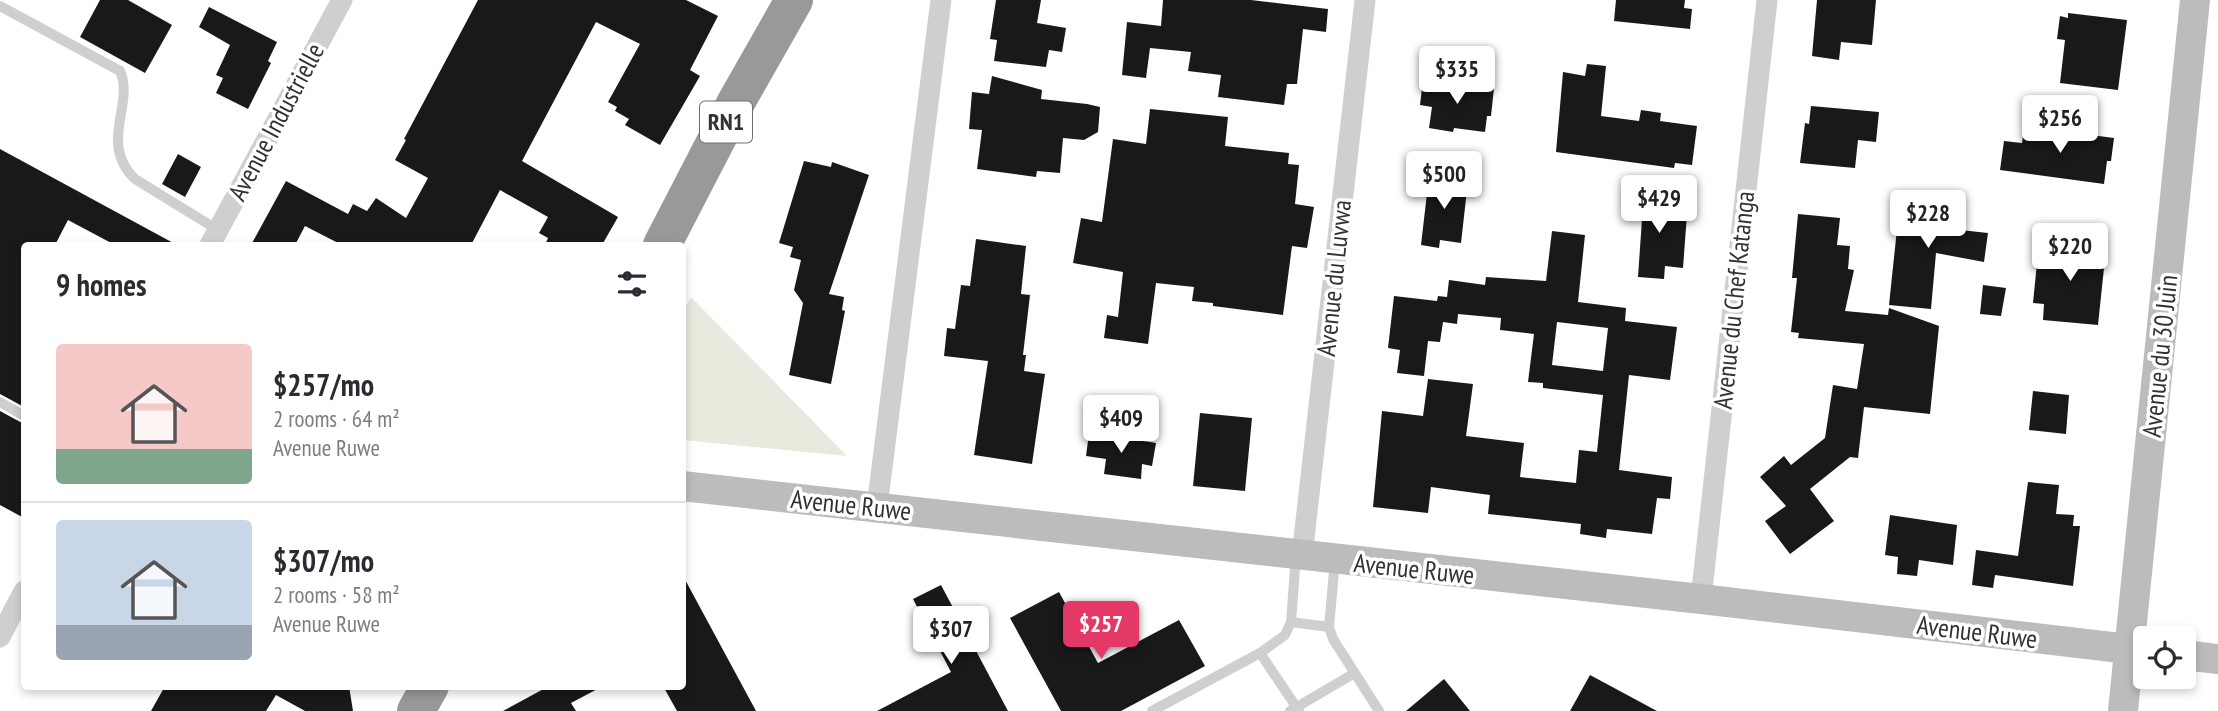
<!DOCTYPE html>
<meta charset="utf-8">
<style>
body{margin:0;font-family:"PT Sans Narrow",sans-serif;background:#f2f2f3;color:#2b2b33;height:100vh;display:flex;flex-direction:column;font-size:26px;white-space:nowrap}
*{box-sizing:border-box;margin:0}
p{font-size:23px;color:#7c7c81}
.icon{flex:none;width:38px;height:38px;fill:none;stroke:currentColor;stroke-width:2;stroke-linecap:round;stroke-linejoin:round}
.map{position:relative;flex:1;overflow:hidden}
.drawer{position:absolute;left:21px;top:242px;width:665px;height:448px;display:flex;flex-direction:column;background:#fff;border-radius:7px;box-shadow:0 4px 10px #0003}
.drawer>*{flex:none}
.fabs{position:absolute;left:2133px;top:626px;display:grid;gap:14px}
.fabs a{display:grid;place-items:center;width:63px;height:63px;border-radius:7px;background:#fff;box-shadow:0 4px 10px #0003;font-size:35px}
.price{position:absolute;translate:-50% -60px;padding:0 16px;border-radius:7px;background:#fff;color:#222;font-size:23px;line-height:46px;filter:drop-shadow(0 2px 4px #0008)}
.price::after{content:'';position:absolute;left:50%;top:42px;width:21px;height:16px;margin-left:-10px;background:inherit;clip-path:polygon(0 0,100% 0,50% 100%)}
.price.on{background:#e43866;color:#fff}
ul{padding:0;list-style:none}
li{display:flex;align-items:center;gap:21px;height:175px;padding:0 35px}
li+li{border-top:2px solid #e1e1e2}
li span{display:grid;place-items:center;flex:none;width:196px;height:140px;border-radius:7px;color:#555}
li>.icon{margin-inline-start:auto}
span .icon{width:84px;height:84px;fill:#fffc;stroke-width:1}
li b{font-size:30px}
h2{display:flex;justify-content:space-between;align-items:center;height:84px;padding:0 35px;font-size:30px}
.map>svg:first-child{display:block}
.green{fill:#e7ebdd}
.building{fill:#191919;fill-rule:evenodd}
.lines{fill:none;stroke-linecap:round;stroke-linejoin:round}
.lane{stroke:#cfcfcf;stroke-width:10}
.street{stroke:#cfcfcf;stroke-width:21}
.secondary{stroke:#bcbcbc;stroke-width:30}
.highway{stroke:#999;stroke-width:38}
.labels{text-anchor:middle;stroke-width:7;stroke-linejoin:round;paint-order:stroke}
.shield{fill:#fff;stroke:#707070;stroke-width:2}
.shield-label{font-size:24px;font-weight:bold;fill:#323232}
.street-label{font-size:26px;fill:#323232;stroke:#fff}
</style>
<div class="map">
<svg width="2218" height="711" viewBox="0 0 2218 711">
<rect width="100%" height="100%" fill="#fff"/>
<polygon class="green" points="691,297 847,456 683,440 683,311"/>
<g class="building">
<polygon points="100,0 128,0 172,25 145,73 80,37"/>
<polygon points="478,0 686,0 718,16 690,70 700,76 660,145 625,125 629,119 615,111 617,107 608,102 640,44 596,22 522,161 618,217 602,245 545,245 548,238 539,233 548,217 500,190 471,245 342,245 305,226 295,245 251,245 286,181 348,214 353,204 367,211 376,198 406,218 428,178 395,160 406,140 404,139"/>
<polygon points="996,0 1041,0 1037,23 1066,28 1062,52 1049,50 1046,67 994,61 997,40 990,39"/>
<polygon points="1163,0 1251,0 1328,9 1326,32 1303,29 1297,84 1287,84 1284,105 1218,97 1221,75 1188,71 1191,52 1150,48 1146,78 1122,75 1127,22 1161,26"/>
<polygon points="1616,0 1685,0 1684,8 1692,9 1690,29 1614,21"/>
<polygon points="1817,0 1876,0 1872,45 1841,42 1839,60 1812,56"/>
<polygon points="209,7 277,42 268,61 271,63 248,109 216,93 223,78 216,75 230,45 199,27"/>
<polygon points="2068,13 2127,20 2118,90 2060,83 2065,40 2057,39 2060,16 2068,18"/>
<polygon points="1587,64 1606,66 1601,116 1639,121 1641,110 1661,113 1660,121 1697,126 1692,165 1675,163 1674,168 1556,152 1563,72 1585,76"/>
<polygon points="992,76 1042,90 1041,99 1087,104 1100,107 1098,132 1084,140 1063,138 1060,173 1037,171 1036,177 977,169 982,130 969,129 972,92 989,94"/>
<polygon points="1423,80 1494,88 1491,116 1487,116 1485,132 1454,128 1453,132 1429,128 1432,107 1420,105"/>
<polygon points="1811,106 1879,112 1876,142 1858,140 1855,168 1800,163 1805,123 1809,124"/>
<polygon points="1150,109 1228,117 1225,146 1289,153 1288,164 1299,165 1295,204 1314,207 1307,248 1292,246 1283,315 1213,306 1213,303 1192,301 1194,287 1156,283 1148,344 1104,338 1107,315 1118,317 1123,272 1073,263 1081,218 1102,222 1113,139 1146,144"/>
<polygon points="2024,128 2058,132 2058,128 2092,132 2091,135 2114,138 2111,161 2107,161 2104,184 2000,170 2004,141 2022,143"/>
<polygon points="0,149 177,245 115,245 68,220 55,245 24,245 24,407 0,394"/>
<polygon points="178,154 201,167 185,197 162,184"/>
<polygon points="804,161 831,167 832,162 869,175 829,294 844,297 842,310 845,311 831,384 789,375 803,303 794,290 801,260 790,257 793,247 779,243"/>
<polygon points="1429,176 1468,181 1461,243 1440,240 1439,248 1421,245"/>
<polygon points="1909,195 1954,201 1951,229 1988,233 1984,262 1936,253 1931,309 1889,305 1897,229 1905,230"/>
<polygon points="1627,198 1683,203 1682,214 1687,214 1683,268 1665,266 1664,279 1638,277 1642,219 1626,218"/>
<polygon points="1798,214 1840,218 1837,245 1850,246 1848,269 1854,270 1845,311 1888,315 1889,308 1939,326 1930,414 1864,407 1858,458 1850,457 1810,489 1834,521 1790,554 1765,521 1786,506 1760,477 1784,456 1791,465 1825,438 1833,385 1857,389 1864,344 1798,338 1799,333 1791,332 1797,278 1792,278"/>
<path d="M 1552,231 L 1585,235 L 1578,302 L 1626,308 L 1625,321 L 1677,327 L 1670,380 L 1629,375 L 1619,470 L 1672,477 L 1670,499 L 1657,498 L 1652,534 L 1607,529 L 1606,538 L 1580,534 L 1581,524 L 1488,514 L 1490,495 L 1431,487 L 1428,513 L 1373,507 L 1382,411 L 1423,416 L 1428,379 L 1473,384 L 1466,436 L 1524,443 L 1520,477 L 1576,483 L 1579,450 L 1597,452 L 1603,395 L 1543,388 L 1543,383 L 1528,382 L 1534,334 L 1500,330 L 1501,318 L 1458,314 L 1457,324 L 1443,322 L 1440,342 L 1428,341 L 1424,376 L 1397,373 L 1400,350 L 1388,348 L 1394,296 L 1437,301 L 1438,296 L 1447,297 L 1449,280 L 1485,285 L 1486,277 L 1546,281 ZM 1557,322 L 1608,328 L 1603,371 L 1552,365 Z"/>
<polygon points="976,239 1026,246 1021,294 1030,295 1023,355 1026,355 1024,371 1045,374 1032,464 974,455 988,361 944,356 947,328 955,329 961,285 970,286"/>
<polygon points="2039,243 2106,249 2098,325 2043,320 2044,304 2033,303"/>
<polygon points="1983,285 2006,288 2001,316 1980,314"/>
<polygon points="2033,391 2069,395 2066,434 2029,430"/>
<polygon points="0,411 24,424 24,518 0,505"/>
<polygon points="1200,413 1252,418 1245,491 1193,486"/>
<polygon points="1089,433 1156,443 1152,466 1142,464 1141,479 1104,474 1106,459 1086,456"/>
<polygon points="2028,482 2059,485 2056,514 2074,515 2073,526 2080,526 2073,586 1995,575 1993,588 1972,585 1976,550 2018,556"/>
<polygon points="1890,515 1957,525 1953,565 1919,560 1917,576 1897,574 1898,557 1885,555"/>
<polygon points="682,574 756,711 677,711 663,686 682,686"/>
<polygon points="941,585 1008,711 877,711 951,672 913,599"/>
<polygon points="1059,592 1098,663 1179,620 1205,666 1121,711 1061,711 1010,618"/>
<polygon points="1590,675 1657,711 1570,711"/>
<polygon points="1444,679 1470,711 1406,711"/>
<polygon points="165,686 349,686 353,711 305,711 276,695 266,711 151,711"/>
<polygon points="549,686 603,686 571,703 576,711 503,711"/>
</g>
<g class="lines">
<g class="lane">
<path d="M 0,6 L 120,71 C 135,104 98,143 135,179 L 218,230"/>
<polyline points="0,402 24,416"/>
<polyline points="1335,560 1329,627 1333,639 1379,711"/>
<polyline points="1291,622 1329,627"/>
<polyline points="1260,653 1299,711"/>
<polyline points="1152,711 1260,653 1285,635 1291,622 1296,555"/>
<polyline points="1290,711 1353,674"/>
</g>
<g class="street">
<polyline points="210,245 342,0"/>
<polyline points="877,507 941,0"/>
<polyline points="1302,556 1365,0"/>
<polyline points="1701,599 1767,0"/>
<polyline points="0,637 24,591"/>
</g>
<g class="secondary">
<polyline points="682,486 1701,599 2146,651"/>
<polyline points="2184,655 2218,659"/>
<polyline points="2123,711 2195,0"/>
</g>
<g class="highway">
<polyline points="662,245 735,104 794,0"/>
<polyline points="416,711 430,686"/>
</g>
</g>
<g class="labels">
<rect class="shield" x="700" y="101.5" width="52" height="41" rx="5"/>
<g class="shield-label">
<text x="726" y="130">RN1</text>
</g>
<g class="street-label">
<text transform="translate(276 122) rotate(-62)" y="9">Avenue Industrielle</text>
<text transform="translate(1334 278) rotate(-84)" y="9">Avenue du Luvwa</text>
<text transform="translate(1734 300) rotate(-84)" y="9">Avenue du Chef Katanga</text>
<text transform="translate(2160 356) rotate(-84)" y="9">Avenue du 30 Juin</text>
<text transform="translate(851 505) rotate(6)" y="9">Avenue Ruwe</text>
<text transform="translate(1414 569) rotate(6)" y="9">Avenue Ruwe</text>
<text transform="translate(1977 632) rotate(7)" y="9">Avenue Ruwe</text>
</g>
</g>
</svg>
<div class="fabs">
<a><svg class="icon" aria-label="locate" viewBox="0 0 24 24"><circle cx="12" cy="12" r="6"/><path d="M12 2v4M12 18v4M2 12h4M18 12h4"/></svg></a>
</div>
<b class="price" style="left:1457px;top:106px">$335</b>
<b class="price" style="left:2060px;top:155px">$256</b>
<b class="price" style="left:1444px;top:211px">$500</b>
<b class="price" style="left:1659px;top:235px">$429</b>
<b class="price" style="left:1928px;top:250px">$228</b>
<b class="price" style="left:2070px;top:283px">$220</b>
<b class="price" style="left:1121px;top:455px">$409</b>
<b class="price on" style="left:1101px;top:661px">$257</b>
<b class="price" style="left:951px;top:666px">$307</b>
<section class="drawer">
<h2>9 homes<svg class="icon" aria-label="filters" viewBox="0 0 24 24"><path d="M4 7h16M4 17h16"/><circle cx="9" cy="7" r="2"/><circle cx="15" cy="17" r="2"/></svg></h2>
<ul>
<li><span style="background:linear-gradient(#f6c9c9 75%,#7fa58c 0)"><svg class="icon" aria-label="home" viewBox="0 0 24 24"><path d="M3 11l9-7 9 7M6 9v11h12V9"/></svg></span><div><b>$257/mo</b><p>2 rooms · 64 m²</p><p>Avenue Ruwe</p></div></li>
<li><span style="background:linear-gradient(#c9d6e8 75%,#9aa5b1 0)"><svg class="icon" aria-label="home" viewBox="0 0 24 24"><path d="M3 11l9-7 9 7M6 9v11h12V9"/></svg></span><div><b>$307/mo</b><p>2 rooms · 58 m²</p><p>Avenue Ruwe</p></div></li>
</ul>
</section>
</div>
